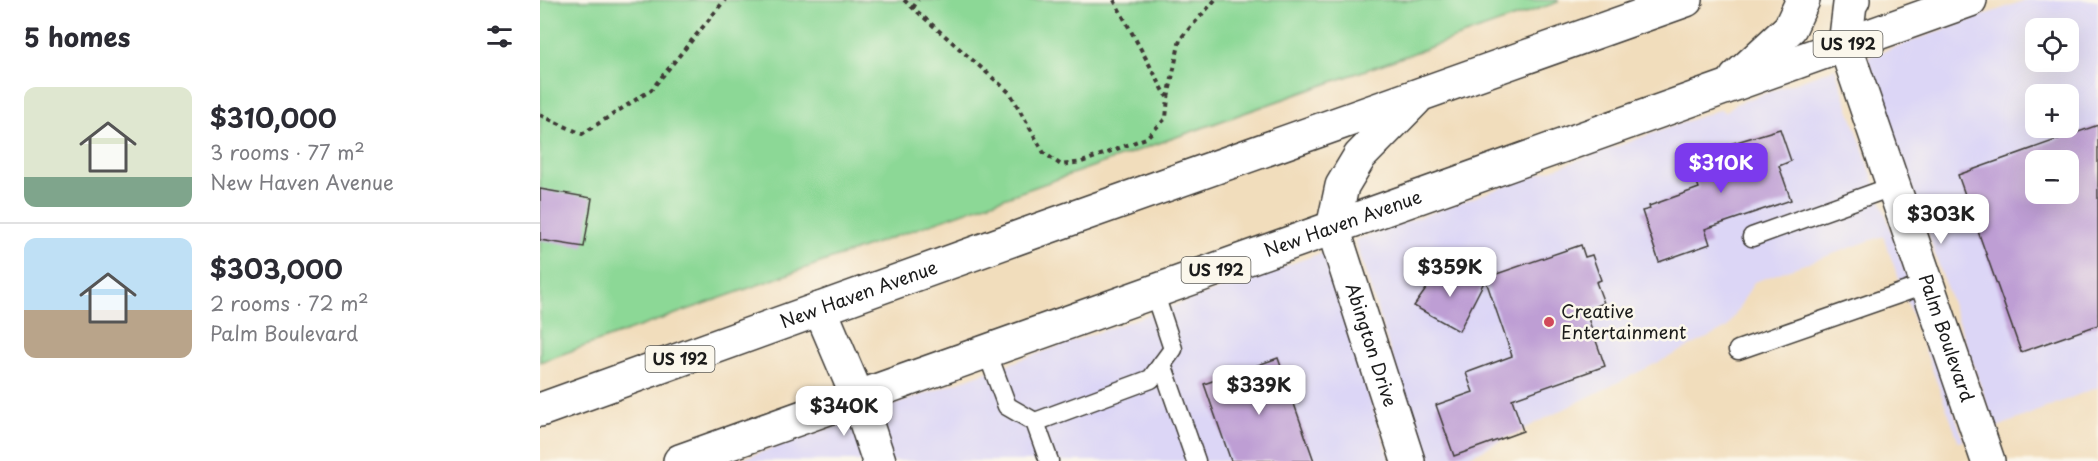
<!DOCTYPE html>
<meta charset="utf-8">
<style>
body{margin:0;font-family:"Playpen Sans",sans-serif;background:#f7f7f7;color:#2b2b33;height:100vh;display:flex;flex-direction:column;font-size:22px;white-space:nowrap}
*{box-sizing:border-box;margin:0}
p{font-size:20px;color:#7c7c81}
.icon{flex:none;width:33px;height:33px;fill:none;stroke:currentColor;stroke-width:2;stroke-linecap:round;stroke-linejoin:round}
.map{position:relative;flex:1;overflow:hidden}
.side{display:flex;flex-direction:column;background:#fff;width:540px}
.side>*{flex:none}
.controls{position:absolute;left:1485px;top:18px;display:grid;gap:12px}
.controls a{display:grid;place-items:center;width:54px;height:54px;border-radius:12px;background:#fff;box-shadow:0 6px 24px #0002;font-size:30px}
.price{position:absolute;translate:-50% -51px;padding:0 14px;border-radius:12px;background:#fff;color:#222;font-size:20px;line-height:39px;filter:drop-shadow(0 2px 3px #0008)}
.price::after{content:'';position:absolute;left:50%;top:36px;width:18px;height:14px;margin-left:-9px;background:inherit;clip-path:polygon(0 0,100% 0,50% 100%)}
.price.selected{background:#7c3aed;color:#fff}
ul{padding:0;list-style:none}
li{display:flex;align-items:center;gap:18px;height:150px;padding:0 24px}
li+li{border-top:2px solid #e1e1e2}
li span{display:grid;place-items:center;flex:none;width:168px;height:120px;border-radius:12px;color:#555}
li>.icon{margin-inline-start:auto}
span .icon{width:72px;height:72px;fill:#fffc;stroke-width:1}
li b{font-size:26px}
h2{display:flex;justify-content:space-between;align-items:center;height:72px;padding:0 24px;font-size:26px}
main{display:flex;flex:1;min-height:0}
.map>svg:first-child{display:block}
.built{fill:#dcd6f6;fill-rule:evenodd}
.green{fill:#8cd896;stroke:#547a59;stroke-width:1.5}
.building{fill:#be9ed4;fill-rule:evenodd}
.lines{fill:none;stroke-linecap:round;stroke-linejoin:round}
.service-casing{stroke:#3c3934;stroke-width:21}
.minor-casing{stroke:#3c3934;stroke-width:36}
.primary-casing{stroke:#3c3934;stroke-width:36}
.path{stroke:#3c3934;stroke-width:4;stroke-dasharray:4.5 4.5;stroke-linecap:butt}
.service{stroke:#fff;stroke-width:18}
.minor{stroke:#fff;stroke-width:33}
.primary{stroke:#fff;stroke-width:33}
.poi-dot{fill:#d1495b;stroke:#fbf7ec;stroke-width:2}
.labels{text-anchor:middle;stroke-width:5;stroke-linejoin:round;paint-order:stroke}
.shield{fill:#fbf7ec;stroke:#5f5e5a;stroke-width:1.5}
.shield-label{font-size:16px;font-weight:bold;fill:#1c1c1c}
.street-label{font-size:18px;fill:#1c1c1c;stroke:#fbf7ec}
.poi-label{font-size:18px;fill:#1c1c1c;stroke:#fbf7ec;text-anchor:start}
</style>
<main>
<section class="side">
<h2>5 homes<svg class="icon" aria-label="filters" viewBox="0 0 24 24"><path d="M4 7h16M4 17h16"/><circle cx="9" cy="7" r="2"/><circle cx="15" cy="17" r="2"/></svg></h2>
<ul>
<li><span style="background:linear-gradient(#dfe7d0 75%,#7fa58c 0)"><svg class="icon" aria-label="home" viewBox="0 0 24 24"><path d="M3 11l9-7 9 7M6 9v11h12V9"/></svg></span><div><b>$310,000</b><p>3 rooms · 77 m²</p><p>New Haven Avenue</p></div></li>
<li><span style="background:linear-gradient(#bfe0f5 60%,#b9a48a 0)"><svg class="icon" aria-label="home" viewBox="0 0 24 24"><path d="M3 11l9-7 9 7M6 9v11h12V9"/></svg></span><div><b>$303,000</b><p>2 rooms · 72 m²</p><p>Palm Boulevard</p></div></li>
</ul>
</section>
<div class="map">
<svg width="1558" height="461" viewBox="0 0 1558 461">
<rect width="100%" height="100%" fill="#fbf7ec"/>
<filter id="ink" filterUnits="userSpaceOnUse"><feTurbulence type="fractalNoise" baseFrequency=".0167" numOctaves="2"/><feDisplacementMap in="SourceGraphic" scale="12" xChannelSelector="R" yChannelSelector="G"/><feConvolveMatrix kernelMatrix="1 2 1 2 8 2 1 2 1" color-interpolation-filters="sRGB"/></filter>
<filter id="wash" filterUnits="userSpaceOnUse"><feTurbulence type="fractalNoise" baseFrequency=".008" numOctaves="4" result="noise"/><feDisplacementMap in="SourceGraphic" scale="24" xChannelSelector="R" yChannelSelector="G"/><feGaussianBlur stdDeviation="1.35" result="paint"/><feColorMatrix in="noise" values="0 0 0 0 0 0 0 0 0 0 0 0 0 0 0 0 0 1.4 0 .05"/><feComposite in="paint" operator="in"/></filter>
<g filter="url(#wash)">
<rect width="100%" height="100%" fill="#f1ddbc"/>
<g class="built">
<path d="M 1486,0 L 1558,0 L 1558,387 L 1455,428 L 1327,57 ZM 1496,28 L 1528,28 L 1528,62 L 1496,62 ZM 1496,94 L 1528,94 L 1528,128 L 1496,128 ZM 1496,160 L 1528,160 L 1528,194 L 1496,194 Z"/>
<polygon points="1295,68 1424,441 1419,442 1343,236 1214,282 1187,328 920,461 885,461 815,240 1181,109 1185,113 1195,104"/>
<polygon points="784,252 850,461 196,461"/>
</g>
<polygon class="green" points="0,0 1018,0 1018,2 0,362"/>
<g id="blocks">
<g class="building">
<path d="M 1558,125 L 1558,325 L 1481,352 L 1418,175 ZM 1496,160 L 1528,160 L 1528,194 L 1496,194 Z"/>
<polygon points="1240,129 1251,161 1239,166 1251,200 1165,229 1170,244 1119,262 1102,211 1110,209 1109,206 1159,188 1149,161 1181,150 1180,147"/>
<polygon points="0,189 52,198 44,247 0,240"/>
<polygon points="1041,245 1045,257 1052,255 1061,280 1056,282 1064,303 1045,310 1065,366 972,399 983,431 914,456 896,405 933,392 926,373 972,356 945,278"/>
<polygon points="899,271 945,280 919,331 874,306"/>
<polygon points="738,358 774,461 691,461 664,384"/>
</g>
</g>
</g>
<g filter="url(#ink)">
<use href="#blocks" fill-opacity="0" stroke="#3c3934" stroke-width="1.5"/>
<g class="lines">
<defs>
<g id="service">
<polyline points="1212,237 1354,186"/>
<polyline points="1198,350 1387,284"/>
<polyline points="447,352 467,406 495,422 509,461"/>
<polyline points="622,364 656,461"/>
<polyline points="495,422 611,379 633,349 614,292"/>
</g>
<g id="minor">
<path id="s1" d="M 1305,45 L 1448,461"/>
<path id="s2" d="M 793,228 L 868,461"/>
<polyline points="280,309 318,398 339,461"/>
</g>
<g id="primary">
<polyline points="1305,45 1310,4 1313,0"/>
<polyline points="1196,78 1250,28 1263,0"/>
<polyline points="793,228 802,186 820,156 875,100"/>
<path id="s3" d="M 0,410 L 496,231 L 1146,0"/>
<path id="s4" d="M 140,461 L 1430,0"/>
</g>
</defs>
<use href="#service" class="service-casing"/>
<use href="#minor" class="minor-casing"/>
<use href="#primary" class="primary-casing"/>
<g class="path">
<polyline points="364,0 470,93 504,153 521,165 542,162 606,138 626,118 628,98 640,39 675,0"/>
<polyline points="574,0 627,97"/>
<polyline points="373,8 378,0"/>
<polyline points="0,115 42,134 111,90 185,0"/>
</g>
<use href="#service" class="service"/>
<use href="#minor" class="minor"/>
<use href="#primary" class="primary"/>
</g>
</g>
<circle class="poi-dot" cx="1009" cy="322" r="6"/>
<g class="labels">
<g class="shield">
<rect x="1273.5" y="31" width="69" height="26" rx="4.5"/>
<rect x="641.5" y="257" width="69" height="26" rx="4.5"/>
<rect x="105.5" y="346" width="69" height="26" rx="4.5"/>
</g>
<g class="shield-label">
<text x="1308" y="50">US 192</text>
<text x="676" y="276">US 192</text>
<text x="140" y="365">US 192</text>
</g>
<g class="street-label">
<text dy="6" stroke="none"><textPath href="#s4" startOffset="704">New Haven Avenue</textPath></text>
<text dy="6" stroke="none"><textPath href="#s3" startOffset="339">New Haven Avenue</textPath></text>
<text dy="6" stroke="none"><textPath href="#s1" startOffset="310">Palm Boulevard</textPath></text>
<text dy="6" stroke="none"><textPath href="#s2" startOffset="123">Abington Drive</textPath></text>
</g>
<g class="poi-label">
<text x="1021" y="318">Creative<tspan x="1021" dy="21">Entertainment</tspan></text>
</g>
</g>
</svg>
<div class="controls">
<a><svg class="icon" aria-label="locate" viewBox="0 0 24 24"><circle cx="12" cy="12" r="6"/><path d="M12 2v4M12 18v4M2 12h4M18 12h4"/></svg></a>
<a>+</a>
<a>−</a>
</div>
<b class="price selected" style="left:1181px;top:194px">$310K</b>
<b class="price" style="left:1401px;top:245px">$303K</b>
<b class="price" style="left:910px;top:298px">$359K</b>
<b class="price" style="left:719px;top:416px">$339K</b>
<b class="price" style="left:304px;top:437px">$340K</b>
</div>
</main>
